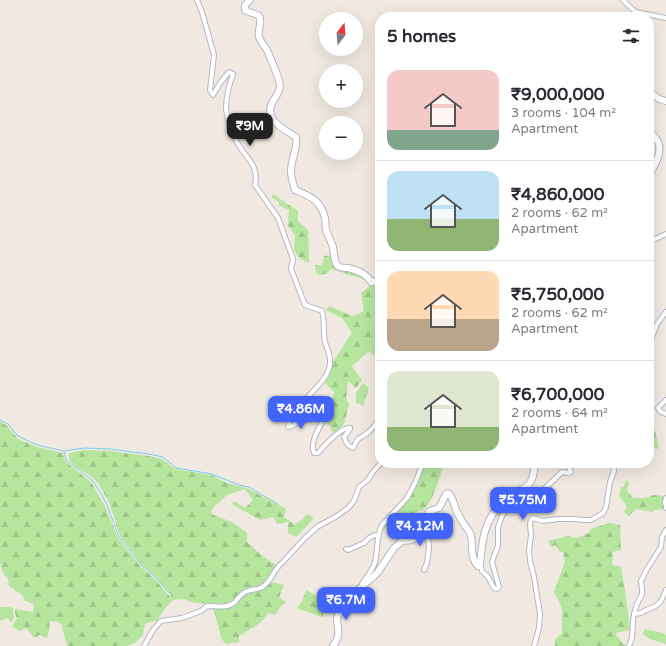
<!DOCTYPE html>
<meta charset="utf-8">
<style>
body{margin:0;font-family:"Varela Round",sans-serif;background:#f7f7f7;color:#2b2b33;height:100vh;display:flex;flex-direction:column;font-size:15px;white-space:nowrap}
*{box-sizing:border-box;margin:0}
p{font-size:13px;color:#7c7c81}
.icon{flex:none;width:22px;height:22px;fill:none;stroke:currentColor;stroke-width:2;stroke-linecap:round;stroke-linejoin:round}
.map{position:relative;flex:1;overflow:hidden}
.details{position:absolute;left:375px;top:12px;width:279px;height:456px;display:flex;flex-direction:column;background:#fff;border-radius:16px;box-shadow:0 4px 16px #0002}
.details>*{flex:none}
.needle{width:26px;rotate:17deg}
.controls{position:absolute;left:319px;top:12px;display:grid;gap:8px}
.controls a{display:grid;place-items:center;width:44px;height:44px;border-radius:50%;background:#fff;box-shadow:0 4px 16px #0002;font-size:20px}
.price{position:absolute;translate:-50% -34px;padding:0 9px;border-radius:8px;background:#4264fb;color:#fff;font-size:13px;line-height:26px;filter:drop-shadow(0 1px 2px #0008)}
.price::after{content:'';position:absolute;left:50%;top:24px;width:12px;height:9px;margin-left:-6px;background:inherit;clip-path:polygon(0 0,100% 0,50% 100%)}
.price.active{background:#222;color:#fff}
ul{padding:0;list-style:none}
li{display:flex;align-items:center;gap:12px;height:100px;padding:0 12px}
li+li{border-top:1px solid #e1e1e2}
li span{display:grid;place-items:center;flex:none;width:112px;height:80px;border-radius:12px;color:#555}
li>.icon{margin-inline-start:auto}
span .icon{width:48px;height:48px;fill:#fffc;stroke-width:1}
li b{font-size:17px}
h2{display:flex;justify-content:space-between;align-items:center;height:48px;padding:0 12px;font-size:17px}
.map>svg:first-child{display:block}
.grass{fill:#b6e59e}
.forest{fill:url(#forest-firs)}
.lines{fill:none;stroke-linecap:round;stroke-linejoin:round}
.stream{stroke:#75cff0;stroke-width:1}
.street-casing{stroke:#b4b7c1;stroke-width:6}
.secondary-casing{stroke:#b4b7c1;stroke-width:8}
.street{stroke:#fff;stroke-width:4}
.secondary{stroke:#fff;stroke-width:6}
</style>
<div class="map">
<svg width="666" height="646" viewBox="0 0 666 646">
<defs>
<pattern id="forest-firs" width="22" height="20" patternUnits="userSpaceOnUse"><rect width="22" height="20" fill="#b6e59e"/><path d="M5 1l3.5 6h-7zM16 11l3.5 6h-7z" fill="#9dc588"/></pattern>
</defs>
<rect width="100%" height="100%" fill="#efe9e1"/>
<polygon class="grass" points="645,629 663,633 666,635 666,644 650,639 643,634"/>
<g class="forest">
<polygon points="273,194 298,211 298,221 308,230 309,263 299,258 294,250 295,235 288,226 289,210 280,206 278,201 272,198"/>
<polygon points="331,255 334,265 357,272 369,281 331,269 326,274 319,275 316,273 315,265 322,265 324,256"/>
<polygon points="380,285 380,358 377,359 369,351 352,366 362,380 356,388 348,381 346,398 349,404 344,424 334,434 326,420 330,412 334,392 324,382 330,371 334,360 352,333 343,319 326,310 329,306 352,316 364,311 361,293 370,286 378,286"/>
<polygon points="363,383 369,388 363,406 356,402 356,393"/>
<polygon points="649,420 653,422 659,449 649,447"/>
<polygon points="0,421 7,426 18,439 37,447 63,453 66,462 91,482 105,506 118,538 140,566 155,579 172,599 170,593 155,576 141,564 120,536 109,502 98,483 92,477 76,467 69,460 69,453 84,450 109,451 132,454 149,456 162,459 175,469 212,475 224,482 249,489 286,509 284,517 295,525 308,514 314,518 301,532 296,537 288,533 288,522 277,524 273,517 260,520 232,504 234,501 245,508 253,500 245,489 227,495 212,509 211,514 232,522 247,533 247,542 261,555 276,565 269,578 261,586 242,592 233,600 229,603 217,604 195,603 183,599 173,600 166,607 157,620 145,624 143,635 136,642 127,646 67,646 62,626 60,623 54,621 49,622 50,627 47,638 40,635 34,638 27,629 23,629 19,631 12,626 17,618 15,614 15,609 33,612 34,604 25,601 22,595 9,586 8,578 4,575 0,563"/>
<path d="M 424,463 L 444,463 C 439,480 435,495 425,509 C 423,510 420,510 418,511 C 409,516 408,529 394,522 L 383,531 L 382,527 L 389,520 L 400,507 L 409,499 L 418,483 Z"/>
<polygon points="626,480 629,482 627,491 633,498 644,498 654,495 664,496 664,509 654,510 653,512 636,509 629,516 624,512 627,506 619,496 621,487 624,487"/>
<polygon points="609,523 620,525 621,550 613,552 612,565 621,567 625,590 630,630 615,633 623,644 626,645 626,646 555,646 555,640 562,633 562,608 554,592 565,562 563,552 560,552 556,545 551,547 548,541 568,536 577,538 589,533 591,529"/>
<polygon points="271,582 284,585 279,597 286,602 281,606 275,615 269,613 259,624 239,636 239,642 227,644 222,640 213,607 223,608 246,593 253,593 261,590"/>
<polygon points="306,590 317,596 328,598 322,617 297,608 303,599"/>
<polygon points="0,607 10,607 13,609 14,619 11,622 7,618 0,621"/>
</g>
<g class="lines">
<g class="stream">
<polyline points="0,420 8,424 18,436 37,445 64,451 84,448 110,449 132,452 149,454 163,457 176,468 212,474 239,485 249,487 278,504"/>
<polyline points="64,452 67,461 92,480 100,492 107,505 119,537 141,565 155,577 169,593"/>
</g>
<defs>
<g id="street">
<path d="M 197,0 L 202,12 L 214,55 L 210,90 L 213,95 L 220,83 L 229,72 L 233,74 C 229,85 226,97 226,108 C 226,114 232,132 235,138 C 242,156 260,163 255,185 L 278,218 L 293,259 L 291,269 L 305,305 L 322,311 C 325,321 323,332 325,342 C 327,348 330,354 330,360 C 332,384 293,401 288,427 L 292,426 L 300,421 L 316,418 L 321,416 L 325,416 C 321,426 309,441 314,453 L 318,453 C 324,446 340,427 350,428 L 350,429 L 344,437 C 346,442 347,446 353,448 C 355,445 356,441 358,439 C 360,437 364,436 366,434 C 373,429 377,423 380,416"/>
<polyline points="623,0 631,8 636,12 666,18"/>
<polyline points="649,242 666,234"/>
<polyline points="649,345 657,324 666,312"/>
<polyline points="666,400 658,408 661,412 666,414"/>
<polyline points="666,498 665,502 666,508"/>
<path d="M 402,541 C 414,545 420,534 428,538 L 429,547 L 427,563 L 424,570"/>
<polyline points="346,549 348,550 364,543 369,538 375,535 379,536"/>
<polyline points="480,564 482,571 488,577 494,588 497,589 499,587 492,562 494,556 498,546 498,527 502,516 505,511 514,503 532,499 541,492 562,472 568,473 571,472 567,463"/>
<path d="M 362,584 C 366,578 371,572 374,565 C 379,553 375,536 382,525 L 407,498 L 415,483 L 423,463"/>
<polyline points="634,614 641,613 646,610 652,608 657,605 661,601 666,590"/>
<path d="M 144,646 L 153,630 L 161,621 L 182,618 L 201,611 L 207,606 C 217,606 227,609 235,602 C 238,598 242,593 247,591 C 254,589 261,590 267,583 C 273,577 274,569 282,563 L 304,539 L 317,527 L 337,516 L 348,508 L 354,501 L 359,487 L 368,480 L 372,473 L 381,463"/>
<polyline points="534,646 539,628 540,614 534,577 530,561 529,550 531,535 530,524 531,520 533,518 543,521 558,519 573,519 584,520 591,520 603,513 606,507 610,482 614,471 613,463"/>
<polyline points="629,646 632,638 633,621 634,614 637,604 642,594 642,588 641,581 647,569 661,547 662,537 666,530"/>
</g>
<g id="secondary">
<path d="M 250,0 L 245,5 L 245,10 C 249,13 255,13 259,16 C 263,22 257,31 259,37 C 261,42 264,46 267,50 C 269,55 280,80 280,85 C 280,90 276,97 273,101 C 262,120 284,129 296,137 C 298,148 291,159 291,171 C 291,178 293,183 295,190 C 311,197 320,199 325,218 C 326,222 325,226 326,230 C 328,236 331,241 333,247 C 334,253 334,261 337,265 C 339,269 344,267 348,268 C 357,270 367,274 371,282 L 377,281 L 380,278"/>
<polyline points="649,91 659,99 666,101"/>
<path d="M 649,132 C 652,134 656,138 658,142 C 663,152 654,166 649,176"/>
<path d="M 333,646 C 342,634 337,630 337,617 L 353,594 L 372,578 L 378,572 L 394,548 L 410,534 L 430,511 L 439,508 L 446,494 L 448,493 C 453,496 454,506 457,512 C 459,516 461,519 463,523 C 466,527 470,531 471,536 C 473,546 470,558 478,566 L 480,564 C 482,542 484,522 499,506 C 504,501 509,497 514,494 C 520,490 528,488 531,481 C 534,476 534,469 535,463"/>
</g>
</defs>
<use href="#street" class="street-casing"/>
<use href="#secondary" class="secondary-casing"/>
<use href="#street" class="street"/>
<use href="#secondary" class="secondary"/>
</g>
</svg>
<div class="controls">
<a><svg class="needle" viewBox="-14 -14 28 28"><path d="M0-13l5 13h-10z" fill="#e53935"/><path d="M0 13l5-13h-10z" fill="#7c7c81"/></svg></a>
<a>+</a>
<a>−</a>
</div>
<b class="price active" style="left:250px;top:147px">₹9M</b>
<b class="price" style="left:301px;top:430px">₹4.86M</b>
<b class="price" style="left:523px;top:521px">₹5.75M</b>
<b class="price" style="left:420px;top:547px">₹4.12M</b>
<b class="price" style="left:346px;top:621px">₹6.7M</b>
<section class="details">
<h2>5 homes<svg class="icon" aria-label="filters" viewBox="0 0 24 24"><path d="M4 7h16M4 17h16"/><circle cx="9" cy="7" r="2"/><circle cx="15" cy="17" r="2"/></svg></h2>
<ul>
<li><span style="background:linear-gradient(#f6c9c9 75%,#7fa58c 0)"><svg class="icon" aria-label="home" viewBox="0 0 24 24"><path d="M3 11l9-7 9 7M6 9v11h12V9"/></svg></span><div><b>₹9,000,000</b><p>3 rooms · 104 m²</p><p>Apartment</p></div></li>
<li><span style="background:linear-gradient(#bfe0f5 60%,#8fb573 0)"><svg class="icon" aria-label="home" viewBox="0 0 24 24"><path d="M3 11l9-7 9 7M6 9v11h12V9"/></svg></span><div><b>₹4,860,000</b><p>2 rooms · 62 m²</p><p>Apartment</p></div></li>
<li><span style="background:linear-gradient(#ffd9b3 60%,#b9a48a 0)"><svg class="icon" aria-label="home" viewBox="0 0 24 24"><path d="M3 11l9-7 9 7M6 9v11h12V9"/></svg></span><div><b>₹5,750,000</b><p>2 rooms · 62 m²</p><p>Apartment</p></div></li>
<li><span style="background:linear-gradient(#dfe7d0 70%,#8fb573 0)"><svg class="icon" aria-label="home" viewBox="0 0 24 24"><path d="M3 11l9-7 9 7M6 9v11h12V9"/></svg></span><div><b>₹6,700,000</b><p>2 rooms · 64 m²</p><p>Apartment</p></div></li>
</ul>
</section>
</div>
